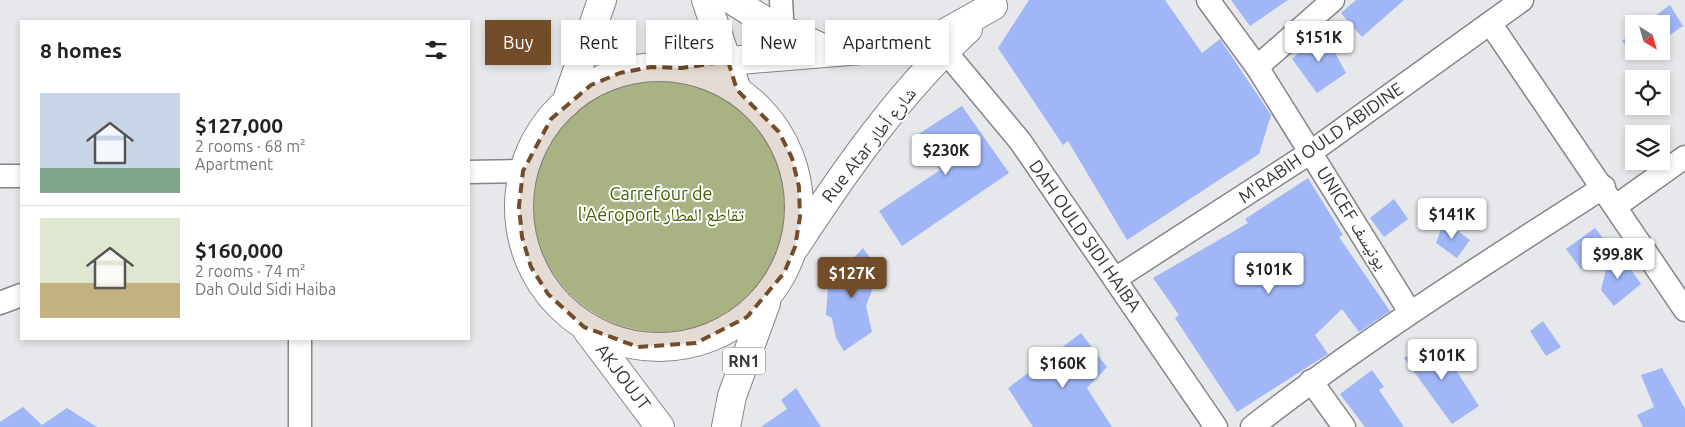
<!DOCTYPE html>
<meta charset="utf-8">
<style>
body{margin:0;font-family:Ubuntu,"Noto Naskh Arabic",sans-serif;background:#f2f2f2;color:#222;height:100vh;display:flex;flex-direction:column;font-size:19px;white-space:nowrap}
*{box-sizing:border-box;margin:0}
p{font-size:16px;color:#767676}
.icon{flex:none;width:28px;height:28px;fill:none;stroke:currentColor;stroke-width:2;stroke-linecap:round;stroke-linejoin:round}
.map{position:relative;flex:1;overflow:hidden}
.panel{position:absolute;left:20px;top:20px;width:450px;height:320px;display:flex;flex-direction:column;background:#fff;border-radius:0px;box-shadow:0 2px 8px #0003}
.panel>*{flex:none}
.guide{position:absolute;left:485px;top:20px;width:475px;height:45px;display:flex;gap:10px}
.needle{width:32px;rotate:143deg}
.controls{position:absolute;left:1625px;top:15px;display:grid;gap:10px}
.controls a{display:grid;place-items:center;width:45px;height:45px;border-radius:0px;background:#fff;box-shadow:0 2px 8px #0003;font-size:25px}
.price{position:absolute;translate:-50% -42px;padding:0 11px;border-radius:5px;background:#fff;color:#222;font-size:16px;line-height:32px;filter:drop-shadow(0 1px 2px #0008)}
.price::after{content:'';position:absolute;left:50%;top:30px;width:15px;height:11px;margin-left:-8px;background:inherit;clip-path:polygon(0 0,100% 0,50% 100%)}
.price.on{background:#734c2a;color:#fff}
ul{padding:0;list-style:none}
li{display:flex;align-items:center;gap:15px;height:125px;padding:0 20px}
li+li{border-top:1px solid #e0e0e0}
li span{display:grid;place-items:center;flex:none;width:140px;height:100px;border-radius:0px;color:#555}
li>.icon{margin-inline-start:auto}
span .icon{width:60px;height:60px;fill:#fffc;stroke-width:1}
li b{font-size:21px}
h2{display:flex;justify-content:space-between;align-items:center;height:60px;padding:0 20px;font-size:21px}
.chip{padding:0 18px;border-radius:0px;background:#fff;box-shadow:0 2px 8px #0003;font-size:18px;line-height:45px}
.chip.on{background:#734c2a;color:#fff}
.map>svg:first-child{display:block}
.green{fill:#b6cc9a}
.building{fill:#a0b6f6}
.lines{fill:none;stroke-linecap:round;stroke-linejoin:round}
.minor-casing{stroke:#858689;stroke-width:25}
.tertiary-casing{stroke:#858689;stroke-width:30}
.trunk-casing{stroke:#858689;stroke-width:30}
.minor{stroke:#fff;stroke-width:22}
.tertiary{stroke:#fff;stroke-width:28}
.trunk{stroke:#fff;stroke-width:28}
.marked{fill:#734c2a;fill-opacity:0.2;stroke:#734c2a;stroke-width:4;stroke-dasharray:10 6;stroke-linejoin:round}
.labels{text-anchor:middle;stroke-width:4;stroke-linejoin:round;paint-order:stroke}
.shield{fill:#fff;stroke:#737374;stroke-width:1}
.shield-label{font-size:16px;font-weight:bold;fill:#373739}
.street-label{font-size:18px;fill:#373739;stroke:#fff}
.park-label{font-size:18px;fill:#446200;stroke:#fff}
</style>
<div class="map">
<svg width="1685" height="427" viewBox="0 0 1685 427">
<rect width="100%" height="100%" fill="#e7e8eb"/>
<circle class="green" cx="661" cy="204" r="128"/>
<g class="building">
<polygon points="1029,0 1165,0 1202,53 1220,39 1271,115 1259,154 1127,240 1068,141 1063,145 998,48"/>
<polygon points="1231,0 1288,0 1250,26"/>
<polygon points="1356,0 1404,0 1362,37 1341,13"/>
<polygon points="1670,5 1683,26 1661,41 1661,24 1644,24"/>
<polygon points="1323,30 1346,73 1317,93 1292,59"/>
<polygon points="1634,32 1634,51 1647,51 1636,59 1622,41"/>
<polygon points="962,106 1009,173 902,246 879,211 940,170 917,135"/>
<polygon points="1308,178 1343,235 1339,237 1390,311 1359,332 1342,309 1315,335 1328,354 1237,412 1175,318 1179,315 1153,278 1248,223 1245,219"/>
<polygon points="1394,199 1408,219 1384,237 1370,218"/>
<polygon points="1444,221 1470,240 1457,258 1436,243"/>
<polygon points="1595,228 1610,247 1581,269 1566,249"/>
<polygon points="863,248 884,278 872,290 866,306 872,332 844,351 836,338 832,318 826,315 828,287 830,276 836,277"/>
<polygon points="1611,249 1624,266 1627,264 1641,284 1614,306 1601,290"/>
<polygon points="1543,321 1561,347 1546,356 1530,331"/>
<polygon points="1081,333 1107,367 1087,388 1112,427 1033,427 1008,388"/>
<polygon points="1436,339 1479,406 1452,424 1404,358"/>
<polygon points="1662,368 1685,409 1685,427 1643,427 1637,415 1654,407 1641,375"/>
<polygon points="1372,370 1384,387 1379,390 1404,427 1365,427 1340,394"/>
<polygon points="796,388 821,427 761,427 787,409 781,400"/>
<polygon points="23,407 42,425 67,408 97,427 0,427 0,422"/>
</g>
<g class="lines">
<defs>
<g id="minor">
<polyline points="1208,0 1257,67 1410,312"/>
<polyline points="1490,23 1685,310"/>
<polyline points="778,28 782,18 781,0"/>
<polyline points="945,51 1020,141 1216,427"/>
<polyline points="1257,67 1333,0"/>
<polyline points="469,172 523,171"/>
<polyline points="0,176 21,176"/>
<polyline points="1616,206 1685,157"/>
<polyline points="1115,279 1311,152 1522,0"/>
<polyline points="0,303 21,295"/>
<polyline points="1311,381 1344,427"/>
<polyline points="300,427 300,339"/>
<path d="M 1252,427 C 1364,340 1484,264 1604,187"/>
</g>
<g id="tertiary">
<polyline points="682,68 728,61 910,46 943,34 993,6"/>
<path d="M 795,247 C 846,169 899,93 968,29"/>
</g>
<g id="trunk">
<polyline points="706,0 737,90"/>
<polyline points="732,0 770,24 831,52"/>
<circle cx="659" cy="207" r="140"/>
<polyline points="566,103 602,0"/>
<polyline points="587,330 660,427"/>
<polyline points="726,427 732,396 766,303"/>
</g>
</defs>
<use href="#minor" class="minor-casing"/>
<use href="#tertiary" class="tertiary-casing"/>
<use href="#trunk" class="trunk-casing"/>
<use href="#minor" class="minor"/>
<use href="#tertiary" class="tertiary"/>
<use href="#trunk" class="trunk"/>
</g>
<path class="marked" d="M 728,61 L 737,90 L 779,132 L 792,158 L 799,187 L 800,217 L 795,247 L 784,273 L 747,317 L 696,343 L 638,347 L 584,327 L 548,294 L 531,267 L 522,237 L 519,206 L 523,171 L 551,119 L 591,85 L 620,73 L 651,67 L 682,68 Z"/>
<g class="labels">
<rect class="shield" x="723" y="347.5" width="42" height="27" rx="4"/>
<g class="shield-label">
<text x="744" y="367">RN1</text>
</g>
<g class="street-label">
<text transform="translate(1321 143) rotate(-35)" y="6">M'RABIH OULD ABIDINE</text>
<text transform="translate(869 145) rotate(-52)" y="6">Rue Atar شارع أطار</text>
<text transform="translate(1352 218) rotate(58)" y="6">UNICEF يونيسف</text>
<text transform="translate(1085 236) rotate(55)" y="6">DAH OULD SIDI HAIBA</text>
<text transform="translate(623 377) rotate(53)" y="6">AKJOUJT</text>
</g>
<g class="park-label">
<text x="661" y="200">Carrefour de<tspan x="661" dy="21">l'Aéroport تقاطع المطار</tspan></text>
</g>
</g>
</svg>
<div class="controls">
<a><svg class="needle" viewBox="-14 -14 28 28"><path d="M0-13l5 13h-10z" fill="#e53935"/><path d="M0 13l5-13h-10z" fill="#767676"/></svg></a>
<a><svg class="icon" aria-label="locate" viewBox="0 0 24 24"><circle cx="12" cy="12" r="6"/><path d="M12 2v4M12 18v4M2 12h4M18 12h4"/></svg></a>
<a><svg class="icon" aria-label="layers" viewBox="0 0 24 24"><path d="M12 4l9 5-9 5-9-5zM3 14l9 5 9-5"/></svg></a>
</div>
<b class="price" style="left:1319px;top:63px">$151K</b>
<b class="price" style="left:946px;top:176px">$230K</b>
<b class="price" style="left:1452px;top:240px">$141K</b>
<b class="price" style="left:1618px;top:280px">$99.8K</b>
<b class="price" style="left:1269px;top:295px">$101K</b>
<b class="price on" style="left:852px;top:299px">$127K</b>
<b class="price" style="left:1442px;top:381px">$101K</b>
<b class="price" style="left:1063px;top:389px">$160K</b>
<div class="guide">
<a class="chip on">Buy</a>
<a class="chip">Rent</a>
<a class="chip">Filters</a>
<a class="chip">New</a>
<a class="chip">Apartment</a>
</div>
<section class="panel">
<h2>8 homes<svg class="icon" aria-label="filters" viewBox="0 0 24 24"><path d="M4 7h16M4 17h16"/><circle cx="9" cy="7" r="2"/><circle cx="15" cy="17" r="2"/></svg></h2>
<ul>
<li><span style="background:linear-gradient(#c9d6e8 75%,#7fa58c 0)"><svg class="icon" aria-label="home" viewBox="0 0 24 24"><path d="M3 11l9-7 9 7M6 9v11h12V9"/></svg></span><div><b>$127,000</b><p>2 rooms · 68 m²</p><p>Apartment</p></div></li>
<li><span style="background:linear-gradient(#dfe7d0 65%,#c2b280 0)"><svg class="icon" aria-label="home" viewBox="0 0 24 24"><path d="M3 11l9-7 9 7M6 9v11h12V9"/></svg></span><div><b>$160,000</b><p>2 rooms · 74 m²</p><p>Dah Ould Sidi Haiba</p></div></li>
</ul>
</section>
</div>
